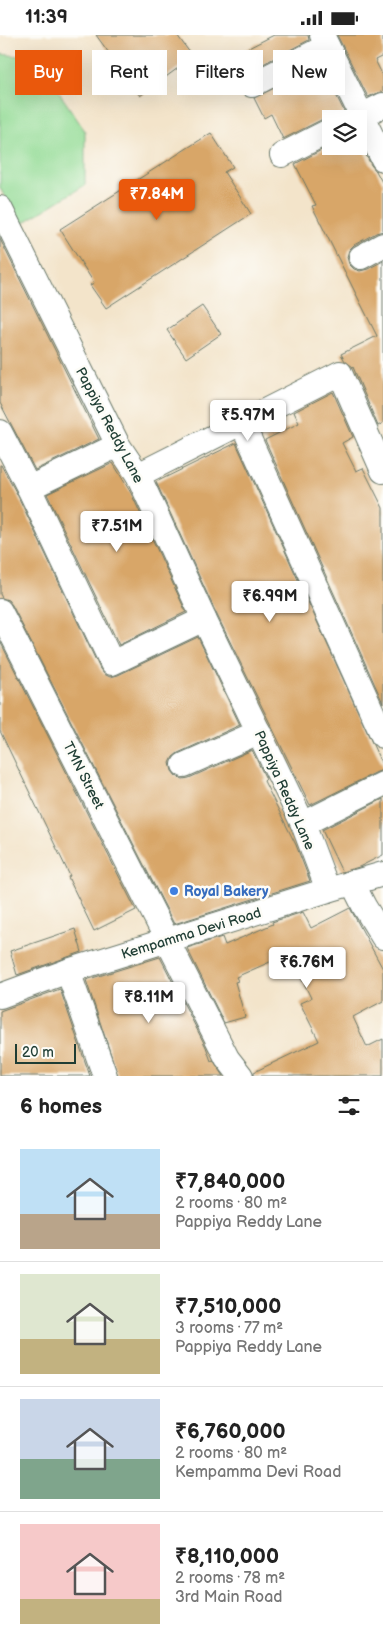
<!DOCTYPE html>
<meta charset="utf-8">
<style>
body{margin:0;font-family:"Balsamiq Sans",sans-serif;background:#f2f2f2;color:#222;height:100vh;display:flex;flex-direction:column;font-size:19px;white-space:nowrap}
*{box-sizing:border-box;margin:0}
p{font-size:16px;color:#767676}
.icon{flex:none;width:28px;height:28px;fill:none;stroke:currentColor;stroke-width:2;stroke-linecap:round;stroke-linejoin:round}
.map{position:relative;height:1041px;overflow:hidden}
.panel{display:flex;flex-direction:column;background:#fff;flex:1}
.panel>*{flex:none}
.top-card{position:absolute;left:15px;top:15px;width:354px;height:45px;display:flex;gap:10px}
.buttons{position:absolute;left:322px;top:75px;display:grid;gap:10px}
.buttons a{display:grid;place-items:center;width:45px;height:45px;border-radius:0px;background:#fff;box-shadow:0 5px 20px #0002;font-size:25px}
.scale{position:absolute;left:15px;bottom:12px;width:61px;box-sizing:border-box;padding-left:5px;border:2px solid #1f3d34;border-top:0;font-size:14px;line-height:18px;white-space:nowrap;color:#1f3d34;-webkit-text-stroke:4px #fdfcf7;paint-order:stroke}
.price{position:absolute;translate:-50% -42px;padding:0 11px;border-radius:5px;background:#fff;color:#222;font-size:16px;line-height:32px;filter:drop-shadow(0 1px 2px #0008)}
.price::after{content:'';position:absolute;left:50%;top:30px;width:15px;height:11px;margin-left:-8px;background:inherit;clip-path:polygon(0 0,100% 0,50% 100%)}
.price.current{background:#ea580c;color:#fff}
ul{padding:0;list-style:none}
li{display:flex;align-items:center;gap:15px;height:125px;padding:0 20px}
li+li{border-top:1px solid #e0e0e0}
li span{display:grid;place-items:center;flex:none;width:140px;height:100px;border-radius:0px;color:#555}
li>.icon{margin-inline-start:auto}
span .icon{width:60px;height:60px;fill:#fffc;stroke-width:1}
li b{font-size:21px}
h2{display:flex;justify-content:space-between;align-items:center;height:60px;padding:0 20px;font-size:21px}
.chip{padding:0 18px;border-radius:0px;background:#fff;box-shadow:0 5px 20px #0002;font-size:18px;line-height:45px}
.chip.current{background:#ea580c;color:#fff}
.status{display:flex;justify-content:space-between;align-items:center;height:35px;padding:0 25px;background:#fff;direction:ltr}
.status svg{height:14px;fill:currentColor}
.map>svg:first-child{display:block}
.green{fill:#93db95;stroke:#598c64}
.building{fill:#d8a668}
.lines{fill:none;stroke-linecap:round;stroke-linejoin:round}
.minor-casing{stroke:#697768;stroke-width:26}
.minor{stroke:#fff;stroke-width:24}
.shop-dot{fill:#3f7fe0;stroke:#fdfcf7;stroke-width:2}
.labels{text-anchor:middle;stroke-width:5;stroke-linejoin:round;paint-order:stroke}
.street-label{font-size:14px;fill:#1f3d34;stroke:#fdfcf7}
.shop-label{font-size:14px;font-weight:bold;fill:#366cbe;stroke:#fdfcf7;text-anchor:start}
</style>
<div class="status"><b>11:39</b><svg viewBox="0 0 49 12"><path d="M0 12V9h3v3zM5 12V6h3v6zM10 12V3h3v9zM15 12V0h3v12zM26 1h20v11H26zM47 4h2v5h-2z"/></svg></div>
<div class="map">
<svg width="383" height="1041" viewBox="0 0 383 1041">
<rect width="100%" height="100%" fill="#fdfcf7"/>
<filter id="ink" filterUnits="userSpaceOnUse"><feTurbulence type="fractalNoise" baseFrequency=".02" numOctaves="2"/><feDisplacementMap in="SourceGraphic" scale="10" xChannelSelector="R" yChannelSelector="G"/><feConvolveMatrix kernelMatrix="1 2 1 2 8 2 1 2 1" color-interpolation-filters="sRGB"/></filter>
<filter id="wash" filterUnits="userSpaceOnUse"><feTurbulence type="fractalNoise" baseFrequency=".0096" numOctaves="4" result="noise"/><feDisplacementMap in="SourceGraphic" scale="20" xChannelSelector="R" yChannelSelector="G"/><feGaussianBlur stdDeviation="1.12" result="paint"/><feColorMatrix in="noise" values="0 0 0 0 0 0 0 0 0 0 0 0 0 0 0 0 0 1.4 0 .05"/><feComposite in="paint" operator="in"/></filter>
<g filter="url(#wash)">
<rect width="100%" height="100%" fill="#f3e4ca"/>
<polygon class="green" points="0,19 36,23 85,96 85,150 20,190 0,153"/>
<g id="blocks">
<g class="building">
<polygon points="96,0 177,0 193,22 140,61"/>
<polygon points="274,0 308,0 309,5 244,39 235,20"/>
<polygon points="337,0 383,0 383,21 375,25 383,41 383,56 368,62"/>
<polygon points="321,30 344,76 341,84 332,81 325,83 283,104 271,79 264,83 254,63"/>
<polygon points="211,98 233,132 224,137 251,179 106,273 90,250 94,248 60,194"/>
<polygon points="359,106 371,130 376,136 383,149 383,196 376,198 354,210 349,215 347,222 349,229 354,234 360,236 368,234 383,226 383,388 378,391 353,332 345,326 341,319 377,301 312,171 316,170 295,129 331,110 359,111"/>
<polygon points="0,204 99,404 35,435 0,368"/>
<polygon points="202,271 221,299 186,323 167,295"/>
<polygon points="333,357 353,402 342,408 356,436 363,433 383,473 383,668 265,405 299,388 294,377"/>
<polygon points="236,408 383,732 383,735 377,737 310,770 216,578 156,447"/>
<polygon points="113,428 131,458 186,577 119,610 47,459"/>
<polygon points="0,430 1,430 17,459 100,634 104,639 110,642 118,640 198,602 240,690 178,718 173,722 170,728 172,736 176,741 183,744 189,743 252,715 266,744 264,746 296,810 310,846 174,889 12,570 8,565 2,563 0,559"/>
<polygon points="0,606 136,875 94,896 68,842 70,841 0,696"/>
<polygon points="383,764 383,820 359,832 342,837 322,795"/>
<polygon points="350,873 383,934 383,966 353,982 367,1012 383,1004 383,1041 254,1041 254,1037 319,1006 300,968 311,963 290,920 289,921 288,919 236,942 238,946 235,947 245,982 224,988 187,913 222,902 225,910 273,889 272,887 303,877 311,893"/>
<polygon points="75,894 82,917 17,940 10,916"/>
<polygon points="160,922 206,1012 211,1026 213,1025 224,1041 118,1041 86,945"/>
<polygon points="60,954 90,1041 0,1041 0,976"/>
</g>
</g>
</g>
<g filter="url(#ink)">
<use href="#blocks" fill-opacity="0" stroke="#697768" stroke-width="1"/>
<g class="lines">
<defs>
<g id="minor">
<polyline points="322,0 383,124"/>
<polyline points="252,50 327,11"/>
<polyline points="355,84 383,70"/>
<polyline points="282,120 331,95"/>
<polyline points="0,173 118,410 138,440 204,584 303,789 328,855"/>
<polyline points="361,222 383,210"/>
<polyline points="242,388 383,701"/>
<polyline points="0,397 29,453 118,410"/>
<polyline points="138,440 340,338 383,436"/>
<polyline points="29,453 112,628 204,584"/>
<polyline points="0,576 227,1023 241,1041"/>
<polyline points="184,730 259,697"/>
<polyline points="303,789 383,749"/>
<polyline points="352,847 364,871 383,902"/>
<polyline points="68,936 105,1041"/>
<polyline points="0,961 68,936 328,855 383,839"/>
</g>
</defs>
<use href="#minor" class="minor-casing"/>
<use href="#minor" class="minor"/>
</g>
</g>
<circle class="shop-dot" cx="174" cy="856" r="5"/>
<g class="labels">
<g class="street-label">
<text transform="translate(110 390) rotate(62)" y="5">Pappiya Reddy Lane</text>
<text transform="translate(84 740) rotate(63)" y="5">TMN Street</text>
<text transform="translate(285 755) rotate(66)" y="5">Pappiya Reddy Lane</text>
<text transform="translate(191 898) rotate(-17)" y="5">Kempamma Devi Road</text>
</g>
<g class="shop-label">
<text x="184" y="861">Royal Bakery</text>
</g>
</g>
</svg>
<div class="buttons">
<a><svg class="icon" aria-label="layers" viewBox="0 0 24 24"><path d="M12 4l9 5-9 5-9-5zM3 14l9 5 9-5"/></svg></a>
</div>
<div class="scale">20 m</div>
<b class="price current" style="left:157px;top:186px">₹7.84M</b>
<b class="price" style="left:248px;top:407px">₹5.97M</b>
<b class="price" style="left:117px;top:518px">₹7.51M</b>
<b class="price" style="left:270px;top:588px">₹6.99M</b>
<b class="price" style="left:307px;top:954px">₹6.76M</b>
<b class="price" style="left:149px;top:989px">₹8.11M</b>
<div class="top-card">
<a class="chip current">Buy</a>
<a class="chip">Rent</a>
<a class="chip">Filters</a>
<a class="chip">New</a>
</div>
</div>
<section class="panel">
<h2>6 homes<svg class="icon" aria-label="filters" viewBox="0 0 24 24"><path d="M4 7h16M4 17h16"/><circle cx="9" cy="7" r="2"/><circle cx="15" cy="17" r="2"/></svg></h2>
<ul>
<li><span style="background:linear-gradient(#bfe0f5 65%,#b9a48a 0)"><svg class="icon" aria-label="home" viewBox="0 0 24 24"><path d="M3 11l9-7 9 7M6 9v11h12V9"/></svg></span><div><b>₹7,840,000</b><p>2 rooms · 80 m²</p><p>Pappiya Reddy Lane</p></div></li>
<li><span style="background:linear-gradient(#dfe7d0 65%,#c2b280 0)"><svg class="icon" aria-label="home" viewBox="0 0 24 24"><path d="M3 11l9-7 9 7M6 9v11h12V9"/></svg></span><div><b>₹7,510,000</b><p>3 rooms · 77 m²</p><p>Pappiya Reddy Lane</p></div></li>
<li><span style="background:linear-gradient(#c9d6e8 60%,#7fa58c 0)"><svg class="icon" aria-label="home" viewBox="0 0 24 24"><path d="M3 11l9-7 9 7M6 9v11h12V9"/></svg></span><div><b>₹6,760,000</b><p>2 rooms · 80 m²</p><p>Kempamma Devi Road</p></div></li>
<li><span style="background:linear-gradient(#f6c9c9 75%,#c2b280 0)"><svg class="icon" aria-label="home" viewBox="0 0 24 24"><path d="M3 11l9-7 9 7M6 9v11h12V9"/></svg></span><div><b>₹8,110,000</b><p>2 rooms · 78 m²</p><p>3rd Main Road</p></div></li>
</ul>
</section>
